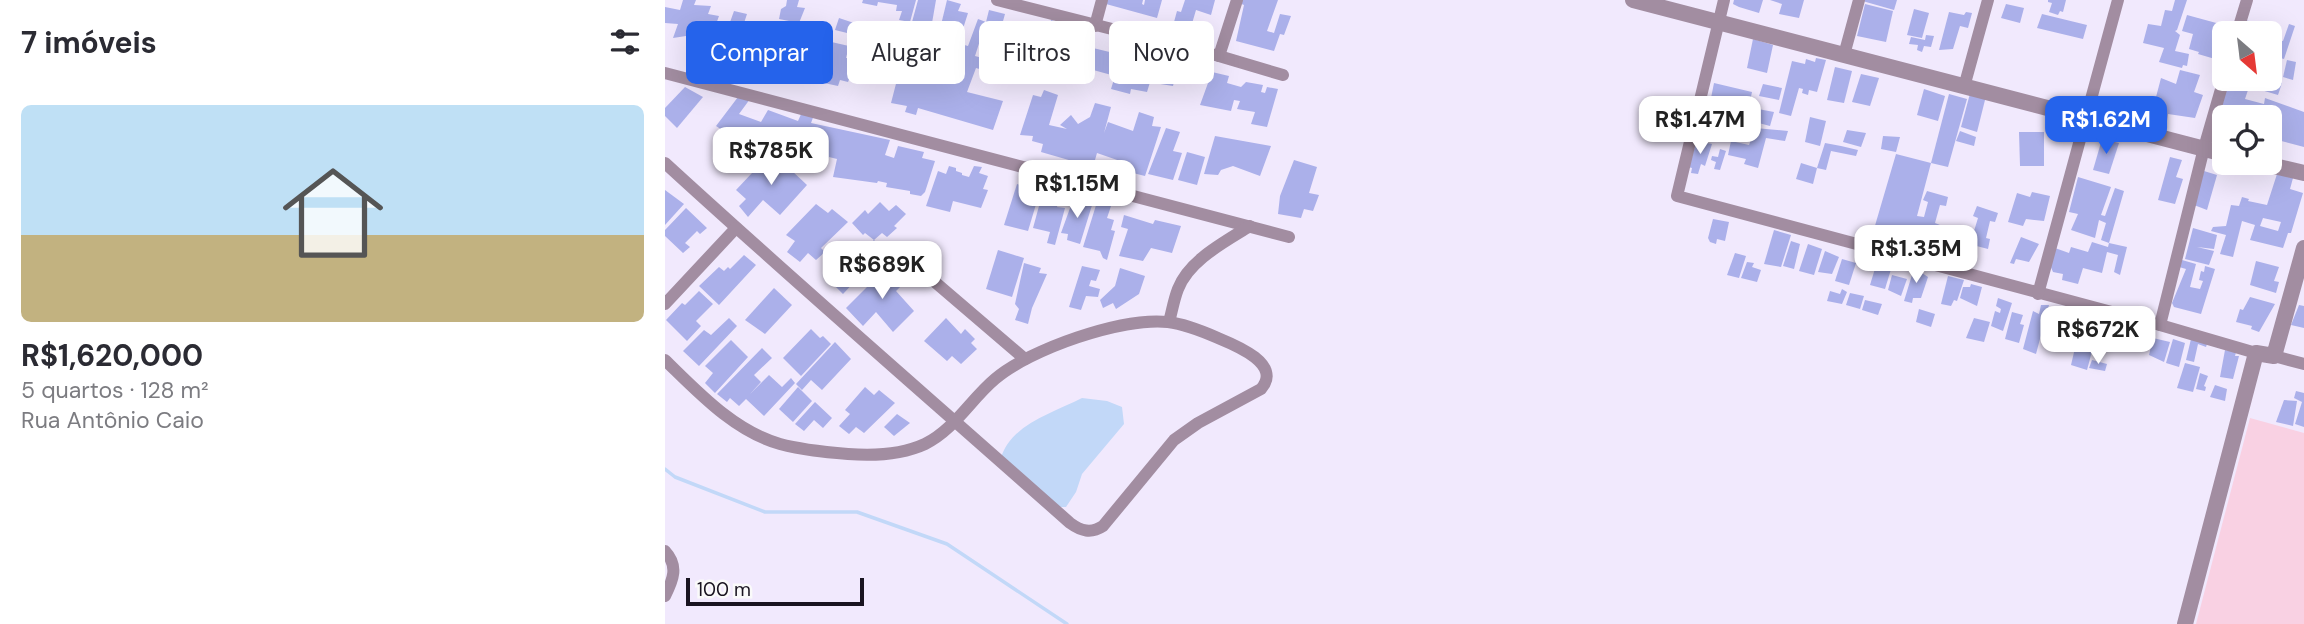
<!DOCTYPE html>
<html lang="pt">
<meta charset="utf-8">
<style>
body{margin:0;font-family:"DM Sans",sans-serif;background:#f7f7f7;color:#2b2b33;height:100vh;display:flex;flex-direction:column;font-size:26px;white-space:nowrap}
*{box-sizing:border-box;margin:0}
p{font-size:23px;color:#7c7c81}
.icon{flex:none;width:38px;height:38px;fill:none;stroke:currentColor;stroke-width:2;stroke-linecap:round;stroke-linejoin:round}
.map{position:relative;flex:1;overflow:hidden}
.drawer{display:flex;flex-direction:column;background:#fff;width:665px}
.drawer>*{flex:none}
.banner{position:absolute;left:21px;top:21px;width:665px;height:63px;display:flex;gap:14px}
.needle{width:46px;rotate:152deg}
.buttons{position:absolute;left:1547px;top:21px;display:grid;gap:14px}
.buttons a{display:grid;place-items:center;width:70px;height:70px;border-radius:10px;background:#fff;box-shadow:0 7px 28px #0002;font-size:35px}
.scale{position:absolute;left:21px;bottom:18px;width:178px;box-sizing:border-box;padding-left:7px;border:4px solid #191420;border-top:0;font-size:19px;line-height:24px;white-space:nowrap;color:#191420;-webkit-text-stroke:5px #fafafa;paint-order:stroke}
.price{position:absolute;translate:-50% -60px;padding:0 16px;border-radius:14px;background:#fff;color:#222;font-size:23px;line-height:46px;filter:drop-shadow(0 2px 4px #0008)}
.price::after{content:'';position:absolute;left:50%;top:42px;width:21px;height:16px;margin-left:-10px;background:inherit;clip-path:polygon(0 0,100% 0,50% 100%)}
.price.current{background:#2563eb;color:#fff}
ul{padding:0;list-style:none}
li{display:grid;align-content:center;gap:14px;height:371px;padding:0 21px}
li span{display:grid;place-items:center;height:217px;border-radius:10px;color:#555}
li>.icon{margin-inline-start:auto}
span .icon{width:126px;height:126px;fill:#fffc;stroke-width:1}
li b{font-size:30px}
h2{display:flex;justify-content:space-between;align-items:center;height:84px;padding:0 21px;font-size:30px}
.tag{padding:0 24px;border-radius:10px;background:#fff;box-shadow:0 7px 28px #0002;font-size:24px;line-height:63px}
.tag.current{background:#2563eb;color:#fff}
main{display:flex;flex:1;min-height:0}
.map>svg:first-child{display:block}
.green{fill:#f9d1e3}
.water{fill:#c2d8f8}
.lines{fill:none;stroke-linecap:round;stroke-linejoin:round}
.stream{stroke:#c2d8f8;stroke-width:3.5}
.building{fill:#abb0ea;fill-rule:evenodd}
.minor{stroke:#a28da1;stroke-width:12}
.tertiary{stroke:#a28da1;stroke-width:16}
</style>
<main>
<section class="drawer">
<h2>7 imóveis<svg class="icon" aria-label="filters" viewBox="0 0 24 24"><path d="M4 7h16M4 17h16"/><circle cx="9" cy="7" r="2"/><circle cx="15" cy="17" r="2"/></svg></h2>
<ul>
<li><span style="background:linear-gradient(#bfe0f5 60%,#c2b280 0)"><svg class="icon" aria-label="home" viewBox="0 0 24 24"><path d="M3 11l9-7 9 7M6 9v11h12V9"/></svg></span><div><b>R$1,620,000</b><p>5 quartos · 128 m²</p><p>Rua Antônio Caio</p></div></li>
</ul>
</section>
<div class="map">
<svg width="1639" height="624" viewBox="0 0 1639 624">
<rect width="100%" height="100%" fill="#f1e9fd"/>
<polygon class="green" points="1585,418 1639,433 1639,624 1531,624"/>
<path class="water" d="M 417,398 L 442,401 L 457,407 L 459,424 L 417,474 L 411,492 L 401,507 L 391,507 L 336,458 C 346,424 388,413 417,398 Z"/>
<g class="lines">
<polyline class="stream" points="0,469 10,477 100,512 192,512 282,544 402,624"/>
</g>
<g class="building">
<polygon points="18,0 31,0 29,5 46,6 43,14 54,16 46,38 32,36 25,40 21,36 8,38 13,24 0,23 0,7 15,10"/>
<polygon points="122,0 134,0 132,7 140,8 134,23 114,19 116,9 121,6"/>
<polygon points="198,0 251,0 245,22 234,20 237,11 231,11 232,5 213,2 212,6 197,3"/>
<polygon points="253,0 271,0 267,23 276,25 282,0 296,4 293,11 303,13 288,60 257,53 265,25 247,22"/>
<polygon points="442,0 478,0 477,4 479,5 480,0 497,0 492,18 441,4"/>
<polygon points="520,0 550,0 546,15 531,10 526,27 509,22 512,11 516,12"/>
<polygon points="575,0 613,0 602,31 609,33 615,14 626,16 619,35 615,34 609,51 571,41 579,5 574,3"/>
<polygon points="1069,0 1098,0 1094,13 1074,7 1068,4"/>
<polygon points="1105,0 1139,0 1134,18 1114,14 1117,4"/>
<polygon points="1194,0 1232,0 1229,10"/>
<polygon points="1383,0 1401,0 1398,12 1395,11 1393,15 1384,12 1387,3 1383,2"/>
<polygon points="1510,0 1522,0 1512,30 1510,31 1515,35 1510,51 1524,54 1522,66 1518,65 1517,68 1494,62 1499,48 1478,43 1483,24 1496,26 1500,10 1507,11"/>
<polygon points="1200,4 1228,11 1221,42 1192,36"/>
<polygon points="1341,4 1359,8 1355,23 1336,18"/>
<polygon points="1249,9 1264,13 1257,38 1242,35"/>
<polygon points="324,10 340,14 335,32 319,28 310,56 340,64 342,55 348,56 342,77 311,68 302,92 338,101 328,130 253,108 251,115 240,112 242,106 226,103 233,76 213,73 215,66 198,81 185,77 183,82 175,80 173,86 150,81 162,41 184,46 181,58 186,58 191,42 210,47 208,54 220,55 222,48 240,50 235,68 251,73 257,57 278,62 274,73 289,76 293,63 290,62 296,44 303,46 313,19 321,22"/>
<polygon points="69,11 82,14 79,23 111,30 102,67 42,56 48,37 59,39"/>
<polygon points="1284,12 1299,15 1301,12 1307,13 1303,28 1295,26 1288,49 1274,50"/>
<polygon points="1377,14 1422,25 1418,39 1372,28"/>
<polygon points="1522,15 1555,24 1549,40 1554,42 1550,59 1533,54 1534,52 1524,49 1528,34 1517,31"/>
<polygon points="174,18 189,23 186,34 170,30"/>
<polygon points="386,20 394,22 382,65 352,59 355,48 351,47 352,41 356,42 363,21 372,23 369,31 373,32 372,36 381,38"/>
<polygon points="1580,20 1604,26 1602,33 1591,33 1578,29"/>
<polygon points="115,23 130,26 120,63 105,60"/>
<polygon points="1624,24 1630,26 1619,59 1612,57 1616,48 1610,46 1612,40 1618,41"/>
<polygon points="1261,35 1269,36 1266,47 1259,46 1257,52 1252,50 1253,45 1244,44 1246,37 1260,40"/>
<polygon points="1088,39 1108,45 1102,73 1082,68"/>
<polygon points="428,48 457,55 459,48 476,56 477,52 496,56 495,58 514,59 508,86 489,83 493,66 490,66 482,92 466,89 465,94 446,89 450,76 421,68"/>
<polygon points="1151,58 1161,60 1152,92 1144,90 1143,95 1137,93 1138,89 1134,88 1126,116 1114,113 1127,61 1140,64 1141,59 1150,62"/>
<polygon points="1622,60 1631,62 1628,80 1618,77"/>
<polygon points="1170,67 1187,71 1179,103 1162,100"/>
<polygon points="1515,70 1535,75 1529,92 1538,95 1530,118 1503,114 1502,121 1486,116 1496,78 1511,84"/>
<polygon points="547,72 564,76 562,83 576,87 581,82 598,85 596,92 600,93 602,87 613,89 602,127 586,124 590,112 572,109 575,101 569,100 566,111 535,105"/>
<polygon points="1196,74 1214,78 1205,106 1187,102"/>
<polygon points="1588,79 1600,79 1617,83 1613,95 1586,87"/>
<polygon points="1049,83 1087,92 1084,106 1046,98"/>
<polygon points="1098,84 1117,88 1114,100 1094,96"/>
<polygon points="1562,85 1583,90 1580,99 1599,104 1600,98 1639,112 1639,147 1605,138 1605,117 1559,117 1559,125 1553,124"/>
<polygon points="20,87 38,97 12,128 0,116 0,108"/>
<polygon points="1259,89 1280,96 1273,121 1252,115"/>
<polygon points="379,90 393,95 384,125 402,129 395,125 406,115 413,124 425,117 430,103 446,107 439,133 443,122 468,131 474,112 489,117 487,126 496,127 480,176 456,170 458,162 432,153 428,167 376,152 378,144 367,141 368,136 355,135 368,95 376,97"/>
<polygon points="1306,90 1321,96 1312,132 1296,127"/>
<polygon points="1284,94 1302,99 1283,167 1266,163"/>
<polygon points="73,97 85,99 74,114 96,122 103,110 133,121 137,112 149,115 146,123 225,140 220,155 229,158 233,146 259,152 257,158 270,161 260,192 256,196 245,194 245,191 221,187 222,183 213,181 212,183 168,177 172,159 164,157 160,168 132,160 130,162 103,150 95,160 67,146 71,139 51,126"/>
<polygon points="1093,109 1109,112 1105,126 1090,122"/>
<polygon points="1042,117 1076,124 1072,141 1044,134 1046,126 1040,125"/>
<polygon points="1145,117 1161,121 1155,146 1140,142"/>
<polygon points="501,128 515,132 508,151 517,153 508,180 483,174"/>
<polygon points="1090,128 1123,131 1120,141 1101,138 1093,168 1079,164 1081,159 1063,155 1066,141 1084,145"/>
<polygon points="1182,130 1201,133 1196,147 1178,142"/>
<polygon points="1295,131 1311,137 1309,146 1291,141"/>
<polygon points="1354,132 1379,132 1379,166 1355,166"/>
<polygon points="550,136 606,146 595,176 568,166 556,170 553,175 539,174"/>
<polygon points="1218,136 1235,137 1231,152 1216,149"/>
<polygon points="1437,139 1454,143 1444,174 1428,170"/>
<polygon points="1032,141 1047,144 1040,166 1036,164 1033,174 1026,173 1027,168 1023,167"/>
<polygon points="1160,143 1176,146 1193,150 1191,156 1166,151 1161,170 1152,168"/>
<polygon points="1055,149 1061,151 1055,170 1049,169 1051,162 1046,160 1047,156 1053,157"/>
<polygon points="522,152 540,157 532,185 513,180"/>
<polygon points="1231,154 1266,163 1252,216 1259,217 1263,202 1258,200 1262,191 1283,197 1281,206 1275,205 1270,223 1275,225 1272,235 1249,228 1246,238 1209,229"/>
<polygon points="110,155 142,185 115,215 98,200 83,217 74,206 81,199 71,190 102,157 104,160"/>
<polygon points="1505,157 1517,160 1511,177 1518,179 1510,204 1493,200"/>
<polygon points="629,160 652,167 644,193 654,195 648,211 639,209 636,218 613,214 615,196"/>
<polygon points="1136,163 1152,168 1148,184 1131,179"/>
<polygon points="284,166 291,168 291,171 297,173 297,175 304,177 309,166 317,167 314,173 323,176 318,189 323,190 316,208 288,201 285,212 261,206 273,171 281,174"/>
<polygon points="1539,171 1552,175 1542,210 1529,205"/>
<path d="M 1612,174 L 1628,178 L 1625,189 L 1638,193 L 1626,233 L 1623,233 L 1618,248 L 1585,240 L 1590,225 L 1577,221 L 1568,257 L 1555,254 L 1561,235 L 1546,231 L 1548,227 L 1561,226 L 1566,205 L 1574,206 L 1577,197 L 1584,199 L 1583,201 L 1602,205 ZM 1598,218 L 1616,222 L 1613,231 L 1595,226 Z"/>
<polygon points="1413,177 1446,187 1436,215 1440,216 1450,188 1459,191 1444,243 1436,240 1441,223 1434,220 1430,238 1406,230 1413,214 1404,212"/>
<polygon points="352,184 375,191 363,231 339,225"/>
<polygon points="380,184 398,189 392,207 400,208 390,245 382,243 385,232 368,228"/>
<polygon points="0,190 19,204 0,225"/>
<polygon points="1367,192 1385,196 1379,221 1361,219 1358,226 1343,222 1352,193 1365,197"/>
<polygon points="409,197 428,202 415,244 402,240 403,234 396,233"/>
<polygon points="215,202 224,211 231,205 241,214 229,226 232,228 222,237 217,233 209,240 224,257 208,274 204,271 194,277 178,294 166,282 209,240 200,233 198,235 187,223 200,210 203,214"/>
<polygon points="432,202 446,206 442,218 449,220 446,230 450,231 442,260 438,258 435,251 418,247"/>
<polygon points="151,204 163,213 167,209 183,222 156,248 160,252 151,260 143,253 135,262 122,252 130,241 121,235"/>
<polygon points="1312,206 1333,213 1330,222 1325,221 1321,238 1325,239 1323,249 1300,243 1305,230 1309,231 1313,218 1308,216"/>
<polygon points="21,208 42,228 35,234 32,231 20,243 25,247 18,253 0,236 0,230"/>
<polygon points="459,215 488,224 490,220 516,226 507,253 486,248 478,261 454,256 463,229 456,227"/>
<polygon points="1048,219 1064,222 1060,241 1052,239 1051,244 1045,242 1043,238"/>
<polygon points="1528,228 1552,235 1549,249 1532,247 1549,251 1544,265 1520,259"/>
<polygon points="1109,230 1126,235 1116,267 1099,264"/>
<polygon points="1356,237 1374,244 1364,262 1351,259 1349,264 1345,263"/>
<polygon points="1126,241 1135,244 1129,269 1118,266"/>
<polygon points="1427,242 1443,247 1444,243 1462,247 1455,275 1449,272 1453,255 1442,252 1437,273 1418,268 1413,284 1397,280 1398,274 1388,272 1385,265 1390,248 1404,253 1406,247 1423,252"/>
<polygon points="1143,244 1157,249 1149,275 1134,271"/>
<polygon points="333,250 359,258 347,297 321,289"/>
<polygon points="1160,251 1174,257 1167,274 1153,272"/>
<polygon points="1070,253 1081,256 1074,278 1062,275"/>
<polygon points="79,255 91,265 54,305 34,286 54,267 59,271 63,267 65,269"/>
<polygon points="1177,259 1191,263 1184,285 1170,281"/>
<polygon points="1517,260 1531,264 1525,287 1535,289 1538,281 1534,280 1536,271 1539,272 1540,266 1550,269 1536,314 1509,307 1507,303 1521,269 1514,267"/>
<polygon points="1591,261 1614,267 1609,281 1614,282 1611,293 1585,285"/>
<polygon points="1082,262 1089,263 1087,267 1096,270 1092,282 1076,278"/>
<polygon points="1212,262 1227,266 1220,289 1205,285"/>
<polygon points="359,263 376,268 374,273 382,274 367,308 363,324 350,320 354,309 350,304"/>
<polygon points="225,264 241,281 231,291 249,311 228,332 211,312 198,326 181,308"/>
<polygon points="1250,265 1259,268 1257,273 1263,277 1256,298 1248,298 1247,303 1239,301"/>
<polygon points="417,266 435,270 431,281 426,280 424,286 435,289 433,297 421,296 416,310 404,307"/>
<polygon points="455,268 480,276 474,294 451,309 448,303 438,308 435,300 450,286"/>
<polygon points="1227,275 1242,279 1236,296 1223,290"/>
<polygon points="1283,276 1299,280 1292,301 1289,300 1286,306 1276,304"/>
<polygon points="1306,284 1317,287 1312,306 1295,298 1298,287 1305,287"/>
<polygon points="109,288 127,305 100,334 80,320"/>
<polygon points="1177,289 1182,292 1177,304 1162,301 1165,291 1175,294"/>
<polygon points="34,291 48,304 31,321 36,326 22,341 1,320 17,303 20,305"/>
<polygon points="1185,293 1199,296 1195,309 1181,305"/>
<polygon points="1585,297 1610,304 1594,332 1586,329 1587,326 1571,322 1575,309 1578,310"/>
<polygon points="1333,298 1347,303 1338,331 1326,326 1330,311 1335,313 1336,309 1331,306"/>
<polygon points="1200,300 1217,304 1213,315 1197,310"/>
<polygon points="1376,305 1384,305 1371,354 1358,349 1368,311 1374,314"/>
<polygon points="1634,305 1639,306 1639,328 1626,325"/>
<polygon points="1386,307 1393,309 1392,313 1401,314 1398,326 1392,328 1390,332 1397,333 1392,347 1377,341"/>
<polygon points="1254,309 1270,314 1266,327 1251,322"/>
<polygon points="1347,312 1358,315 1355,324 1359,325 1354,343 1340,339"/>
<polygon points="1406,315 1418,319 1412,340 1400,337"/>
<polygon points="64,318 72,326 34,366 18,351 39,330 46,335"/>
<polygon points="281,318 296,334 300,329 310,339 306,343 312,349 296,364 287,356 282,361 259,341"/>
<polygon points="1309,318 1325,322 1319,342 1301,338"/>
<polygon points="1435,325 1452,329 1447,352 1432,346"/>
<polygon points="146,329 155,338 158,336 166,344 136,376 118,358"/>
<polygon points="1456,334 1469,338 1464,352 1458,352 1460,348 1453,344"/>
<polygon points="1488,338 1505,342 1499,362 1484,355"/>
<polygon points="1425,339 1430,340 1422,370 1406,365 1410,348 1420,351"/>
<polygon points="1508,339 1520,343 1514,367 1501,363"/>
<polygon points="1526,339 1542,344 1541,347 1533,344 1529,362 1521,360"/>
<polygon points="66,340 83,357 50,393 40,383 48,373 40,366"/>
<polygon points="170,342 186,359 157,390 146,380 137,390 131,384"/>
<polygon points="97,348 107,358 89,375 96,382 85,394 104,375 117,387 126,378 130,383 99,416 81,399 74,406 65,398 62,402 52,394"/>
<polygon points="1560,350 1571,352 1570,356 1574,356 1568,379 1555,377"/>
<polygon points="1427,360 1442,364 1440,371 1424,368"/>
<polygon points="1520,363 1535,367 1528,392 1512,388"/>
<polygon points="1535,373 1543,376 1539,386 1541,387 1540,391 1531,389"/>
<polygon points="1550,385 1562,389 1560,401 1545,397"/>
<polygon points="133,387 147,401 128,422 114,409"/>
<polygon points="200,387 209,395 214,390 230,403 199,433 191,427 184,434 174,426 185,414 180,410"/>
<polygon points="1631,391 1639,393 1639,427 1630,424 1637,402 1629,398"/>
<polygon points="1619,400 1632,401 1628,426 1611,422"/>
<polygon points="150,402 167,418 158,428 149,420 139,431 130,424"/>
<polygon points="232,414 245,423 229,436 219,427"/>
</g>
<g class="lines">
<g class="minor">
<polyline points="332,0 554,56 618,75"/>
<polyline points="1059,0 1012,196 1495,325 1591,353"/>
<polyline points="430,26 437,0"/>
<polyline points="1572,33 1582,0"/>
<polyline points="1179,55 1194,0"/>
<polyline points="554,56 572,0"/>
<polyline points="0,73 624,237"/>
<polyline points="1299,87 1323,0"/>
<path d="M 0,163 C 133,285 270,403 405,523 C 416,531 426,534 438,526 L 509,440 L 533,423 L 596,389 C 618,364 570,345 553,338 C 537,331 520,324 503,322 C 457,317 365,349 330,379 C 306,399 289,430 260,444 C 236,455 209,456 183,454 C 160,452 137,450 115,444 C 69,431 33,392 0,360"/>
<polyline points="250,265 360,359"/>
<polyline points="1373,294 1453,0"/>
<polyline points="0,304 71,228"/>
<path d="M 504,322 C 507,311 509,299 513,289 C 524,260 560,242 585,226"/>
<polyline points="1495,325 1539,148 1559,79"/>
<polyline points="1609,356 1639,364"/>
<path d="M 0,551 C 14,566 8,580 0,596"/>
</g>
<g class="tertiary">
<polyline points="968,0 1559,154"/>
<polyline points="1596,163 1639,173"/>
<polyline points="1520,624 1591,353 1609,356 1639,248"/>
</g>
</g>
</svg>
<div class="buttons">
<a><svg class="needle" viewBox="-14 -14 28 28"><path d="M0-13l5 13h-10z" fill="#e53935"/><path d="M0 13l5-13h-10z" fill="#7c7c81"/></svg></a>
<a><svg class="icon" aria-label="locate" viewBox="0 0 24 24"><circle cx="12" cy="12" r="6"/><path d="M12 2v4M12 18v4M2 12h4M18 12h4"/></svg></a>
</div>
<div class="scale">100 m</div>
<b class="price" style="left:1035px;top:156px">R$1.47M</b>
<b class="price current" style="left:1441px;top:156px">R$1.62M</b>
<b class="price" style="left:106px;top:187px">R$785K</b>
<b class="price" style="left:412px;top:220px">R$1.15M</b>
<b class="price" style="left:1251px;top:285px">R$1.35M</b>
<b class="price" style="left:217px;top:301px">R$689K</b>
<b class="price" style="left:1433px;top:366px">R$672K</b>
<div class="banner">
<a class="tag current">Comprar</a>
<a class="tag">Alugar</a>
<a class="tag">Filtros</a>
<a class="tag">Novo</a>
</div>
</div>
</main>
